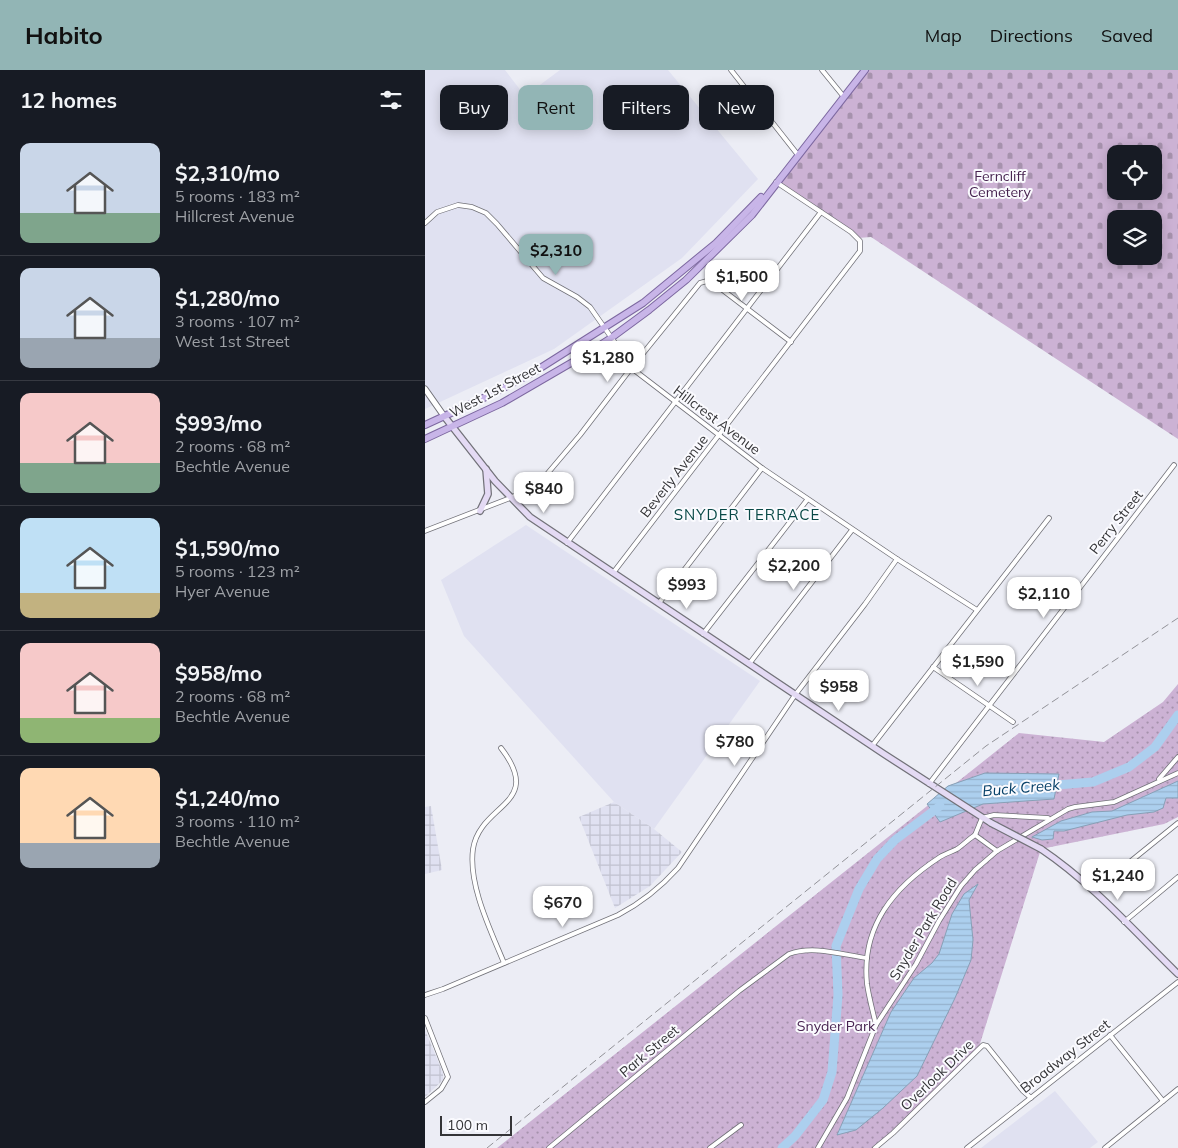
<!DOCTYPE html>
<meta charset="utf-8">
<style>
body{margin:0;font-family:Mulish,sans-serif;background:#242831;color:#f1f3f6;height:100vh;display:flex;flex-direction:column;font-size:19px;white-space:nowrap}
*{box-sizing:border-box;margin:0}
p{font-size:16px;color:#9ea1a6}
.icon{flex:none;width:28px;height:28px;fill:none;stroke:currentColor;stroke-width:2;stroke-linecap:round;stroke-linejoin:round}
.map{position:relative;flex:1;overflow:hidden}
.drawer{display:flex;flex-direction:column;background:#171b24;width:425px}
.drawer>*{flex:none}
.hud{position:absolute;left:15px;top:15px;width:475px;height:45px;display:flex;gap:10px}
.fabs{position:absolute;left:682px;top:75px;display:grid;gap:10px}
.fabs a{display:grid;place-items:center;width:55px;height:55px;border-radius:10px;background:#171b24;box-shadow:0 2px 12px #0003;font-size:25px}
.scale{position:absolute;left:15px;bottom:12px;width:72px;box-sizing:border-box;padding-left:5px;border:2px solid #343437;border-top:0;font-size:14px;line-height:18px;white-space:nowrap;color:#343437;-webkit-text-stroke:4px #fafafe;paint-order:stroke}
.price{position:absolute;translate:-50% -42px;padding:0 11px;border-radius:10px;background:#fff;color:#222;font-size:16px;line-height:32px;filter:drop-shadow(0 1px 2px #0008)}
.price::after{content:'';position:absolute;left:50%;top:30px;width:15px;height:11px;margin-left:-8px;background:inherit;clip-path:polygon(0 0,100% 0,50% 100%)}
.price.on{background:#92b5b5;color:#111}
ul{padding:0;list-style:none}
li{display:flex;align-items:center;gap:15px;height:125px;padding:0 20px}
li+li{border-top:1px solid #363941}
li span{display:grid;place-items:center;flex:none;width:140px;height:100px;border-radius:10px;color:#555}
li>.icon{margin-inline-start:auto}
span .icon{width:60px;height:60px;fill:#fffc;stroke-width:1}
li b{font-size:21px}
h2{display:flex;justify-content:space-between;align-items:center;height:60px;padding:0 20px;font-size:21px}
.pill{padding:0 18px;border-radius:10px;background:#171b24;box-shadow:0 2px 12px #0003;font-size:18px;line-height:45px}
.pill.on{background:#92b5b5;color:#111}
header{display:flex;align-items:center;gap:30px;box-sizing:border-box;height:70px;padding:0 25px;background:#92b5b5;color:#111}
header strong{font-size:24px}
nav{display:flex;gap:28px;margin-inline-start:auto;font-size:18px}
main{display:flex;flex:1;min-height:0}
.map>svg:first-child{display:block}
.built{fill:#e0e1f1}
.industrial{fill:url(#industrial-grid)}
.cemetery{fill:url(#cemetery-stones);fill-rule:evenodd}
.park{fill:url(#park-dots)}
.water{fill:url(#water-rules);stroke:#88a0b7}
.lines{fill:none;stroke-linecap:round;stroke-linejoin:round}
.river{stroke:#accfee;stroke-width:9}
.minor-casing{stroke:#727279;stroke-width:5.5}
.tertiary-casing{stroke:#727279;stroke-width:7}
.secondary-casing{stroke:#727279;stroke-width:8}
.primary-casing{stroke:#7d68a0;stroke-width:8}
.minor{stroke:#fff;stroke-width:4}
.tertiary{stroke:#fff;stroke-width:5}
.secondary{stroke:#e4daf4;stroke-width:5.5}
.primary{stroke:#c8b5e8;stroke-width:6}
.rail{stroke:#929298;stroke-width:1;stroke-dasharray:8 4;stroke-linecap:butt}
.secondary-bridge-casing{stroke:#727279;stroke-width:8;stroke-linecap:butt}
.secondary-bridge{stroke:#e4daf4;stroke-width:5.5}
.labels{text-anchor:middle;stroke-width:4;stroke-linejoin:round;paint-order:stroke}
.park-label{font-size:14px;fill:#472350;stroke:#fafafe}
.street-label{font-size:14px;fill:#343437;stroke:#fafafe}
.neighbourhood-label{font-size:15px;letter-spacing:1px;fill:#094947;stroke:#fafafe}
.water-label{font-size:15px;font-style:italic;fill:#043e66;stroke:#fafafe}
</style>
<header>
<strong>Habito</strong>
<nav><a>Map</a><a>Directions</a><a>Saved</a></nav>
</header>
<main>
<section class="drawer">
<h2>12 homes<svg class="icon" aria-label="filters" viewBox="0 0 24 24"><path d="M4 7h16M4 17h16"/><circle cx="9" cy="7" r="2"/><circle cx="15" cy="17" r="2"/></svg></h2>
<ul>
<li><span style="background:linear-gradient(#c9d6e8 70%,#7fa58c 0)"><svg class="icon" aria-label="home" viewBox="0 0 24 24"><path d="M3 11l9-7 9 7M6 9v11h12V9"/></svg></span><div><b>$2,310/mo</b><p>5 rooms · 183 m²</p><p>Hillcrest Avenue</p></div></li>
<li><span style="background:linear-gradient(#c9d6e8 70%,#9aa5b1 0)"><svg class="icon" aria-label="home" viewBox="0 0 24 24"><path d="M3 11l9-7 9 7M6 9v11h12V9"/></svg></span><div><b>$1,280/mo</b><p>3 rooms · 107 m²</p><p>West 1st Street</p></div></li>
<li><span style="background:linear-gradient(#f6c9c9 70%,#7fa58c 0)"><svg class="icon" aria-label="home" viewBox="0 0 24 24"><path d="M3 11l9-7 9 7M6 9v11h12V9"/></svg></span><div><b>$993/mo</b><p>2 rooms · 68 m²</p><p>Bechtle Avenue</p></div></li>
<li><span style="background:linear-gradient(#bfe0f5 75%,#c2b280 0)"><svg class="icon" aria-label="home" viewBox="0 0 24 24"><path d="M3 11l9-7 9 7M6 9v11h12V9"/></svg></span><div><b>$1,590/mo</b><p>5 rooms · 123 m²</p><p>Hyer Avenue</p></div></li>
<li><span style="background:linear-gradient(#f6c9c9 75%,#8fb573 0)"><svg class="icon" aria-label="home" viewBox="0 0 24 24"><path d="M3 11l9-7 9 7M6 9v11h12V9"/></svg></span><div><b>$958/mo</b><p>2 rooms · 68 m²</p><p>Bechtle Avenue</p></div></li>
<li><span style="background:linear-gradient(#ffd9b3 75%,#9aa5b1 0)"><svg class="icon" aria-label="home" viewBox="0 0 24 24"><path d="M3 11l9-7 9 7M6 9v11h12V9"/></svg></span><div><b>$1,240/mo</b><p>3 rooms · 110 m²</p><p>Bechtle Avenue</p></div></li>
</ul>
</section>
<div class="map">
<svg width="753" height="1078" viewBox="0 0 753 1078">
<defs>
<pattern id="industrial-grid" width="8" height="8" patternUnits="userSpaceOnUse" patternTransform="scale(1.25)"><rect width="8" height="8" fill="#e0e1f1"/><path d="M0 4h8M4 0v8" fill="none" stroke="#c1c2cf"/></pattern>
<pattern id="cemetery-stones" width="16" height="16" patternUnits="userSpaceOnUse" patternTransform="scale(1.25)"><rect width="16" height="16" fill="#ccb2d4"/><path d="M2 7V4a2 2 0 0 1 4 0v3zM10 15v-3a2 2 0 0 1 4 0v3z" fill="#a692ad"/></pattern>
<pattern id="park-dots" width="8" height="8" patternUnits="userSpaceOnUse" patternTransform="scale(1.25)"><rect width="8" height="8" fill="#ccb2d4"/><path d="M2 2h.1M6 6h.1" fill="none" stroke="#a692ad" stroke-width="1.8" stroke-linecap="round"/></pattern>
<pattern id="water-rules" width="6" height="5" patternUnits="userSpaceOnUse" patternTransform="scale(1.25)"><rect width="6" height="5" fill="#accfee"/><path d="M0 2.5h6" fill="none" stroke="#95b2cd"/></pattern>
</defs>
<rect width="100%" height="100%" fill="#ecedf5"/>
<g class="built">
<polygon points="0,0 80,0 100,26 135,0 243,0 333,109 257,188 129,279 0,339"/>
<polygon points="101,455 335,611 229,759 189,732 39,566 16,510"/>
<polygon points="630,1021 673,1072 665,1078 556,1078"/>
</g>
<g class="industrial">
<polygon points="189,732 229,759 257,782 225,816 190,838 154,747"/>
<polygon points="6,736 17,800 0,804 0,737"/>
<polygon points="0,960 18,1003 18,1010 0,1027"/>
</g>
<path class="cemetery" d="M 440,0 L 753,0 L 753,369 L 446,167 L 433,168 L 351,112 ZM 691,84 L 729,84 L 729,121 L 691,121 ZM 691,149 L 729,149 L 729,186 L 691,186 Z"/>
<polygon class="park" points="753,614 753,747 739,754 616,779 553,980 460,1071 449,1078 72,1078 594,663 679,672 738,632"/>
<g class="water">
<polygon points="560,703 634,704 629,729 558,734 515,752 502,734 523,716"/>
<polygon points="753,711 753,728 741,728 738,738 729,742 702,745 639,761 629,761 628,769 617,770 607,767 636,751 667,742 687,741"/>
<polygon points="553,814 544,830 548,870 546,890 530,928 492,1006 458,1038 431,1060 412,1065 466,942 489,908 507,893 514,884 527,844 539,824"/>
</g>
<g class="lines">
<g class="river">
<polyline points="620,716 668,712 704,697 730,677 753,645"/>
<polyline points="357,1078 370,1066 398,1030 407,1002 413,925 411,876 434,819 452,789 470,770 515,736"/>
</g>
<defs>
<g id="minor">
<polyline points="306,0 373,85"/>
<polyline points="397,0 419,27"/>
<polyline points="0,153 12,142 33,135 47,137 61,143 72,154 118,208 152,227 165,237 209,300 337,398 472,489 552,540"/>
<polyline points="0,461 85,428 102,420 117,410 155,365 207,297 275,213 282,211 291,215 366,272"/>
<polyline points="142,473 396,142"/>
<polyline points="188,503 435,181 435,171 426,162 351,112"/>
<polyline points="234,533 337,398"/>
<polyline points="278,564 382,430"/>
<polyline points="324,594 427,460"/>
<polyline points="508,597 588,652"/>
<polyline points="447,676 624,448"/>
<path d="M 76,678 C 120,735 55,733 48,779 C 43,815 66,861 79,893"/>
<polyline points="734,709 753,687"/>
<polyline points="504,714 749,395"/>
<polyline points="550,765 557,748 569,745 623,748"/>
<polyline points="667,819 706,791 753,753"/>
<polyline points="699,852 753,807"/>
<path d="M 0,925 L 18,919 L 193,845 C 216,833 235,818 253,798 L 370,625 L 440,534 L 472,489"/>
<polyline points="0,948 23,1007 16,1019 0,1032"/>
<path d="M 451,955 C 448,942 444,928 442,914 C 436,856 469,817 515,787 C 520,784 526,782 532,779 C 538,775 544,769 550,765 L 572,781"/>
<polyline points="685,965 738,1031"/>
<path d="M 124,1078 L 314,921 L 364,884 C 388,875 418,885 442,888"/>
<polyline points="285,1078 316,1055"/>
<polyline points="393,1078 422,1028 451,955 491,894 514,851 536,816 550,800 572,781 643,739 650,737 689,732 753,703"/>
<polyline points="450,1078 468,1063 558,975 562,976 598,1021 606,1028"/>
<polyline points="542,1078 753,912"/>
<polyline points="680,1078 753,1019"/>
</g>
<polyline id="tertiary" points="0,319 19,346"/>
<g id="secondary">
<polyline points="19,346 70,411 105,447 459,684 566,753"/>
<polyline points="55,441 63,424 61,399"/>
<path d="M 616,779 C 668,814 709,861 753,904"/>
</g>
<g id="primary">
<polyline points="0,355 65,325 109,302 218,233 291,173 336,127"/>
<polyline points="0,369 77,333 158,286 186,268 224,240 261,210 327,145 440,0"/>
</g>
</defs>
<use href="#minor" class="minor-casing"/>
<use href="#tertiary" class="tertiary-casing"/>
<use href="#secondary" class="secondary-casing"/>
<use href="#primary" class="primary-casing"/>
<use href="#minor" class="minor"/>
<use href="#tertiary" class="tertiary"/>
<use href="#secondary" class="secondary"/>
<use href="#primary" class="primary"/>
<polyline class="rail" points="62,1078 561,676 753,548"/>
<defs>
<polyline id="secondary-bridge" points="566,753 616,779"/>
</defs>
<use href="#secondary-bridge" class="secondary-bridge-casing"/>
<use href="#secondary-bridge" class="secondary-bridge"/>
</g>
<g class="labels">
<g class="park-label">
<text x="575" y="111">Ferncliff<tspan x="575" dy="16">Cemetery</tspan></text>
<text x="411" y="961">Snyder Park</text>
</g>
<g class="street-label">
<text transform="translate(70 320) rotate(-28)" y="5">West 1st Street</text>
<text transform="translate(292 350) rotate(37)" y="5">Hillcrest Avenue</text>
<text transform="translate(249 406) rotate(-52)" y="5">Beverly Avenue</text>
<text transform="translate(691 452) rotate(-52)" y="5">Perry Street</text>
<text transform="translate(498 859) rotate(-59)" y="5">Snyder Park Road</text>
<text transform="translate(224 981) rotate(-40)" y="5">Park Street</text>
<text transform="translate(640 986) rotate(-38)" y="5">Broadway Street</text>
<text transform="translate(512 1005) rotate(-44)" y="5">Overlook Drive</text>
</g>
<g class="neighbourhood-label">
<text x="322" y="450">SNYDER TERRACE</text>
</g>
<g class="water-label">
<text transform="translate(596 718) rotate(-5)" y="5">Buck Creek</text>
</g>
</g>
</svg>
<div class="fabs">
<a><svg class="icon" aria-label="locate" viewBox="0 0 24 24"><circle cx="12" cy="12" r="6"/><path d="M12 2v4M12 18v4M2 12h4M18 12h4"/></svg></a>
<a><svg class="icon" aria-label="layers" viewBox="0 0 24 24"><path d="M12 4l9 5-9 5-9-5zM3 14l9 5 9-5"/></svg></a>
</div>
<div class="scale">100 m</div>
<b class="price on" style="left:131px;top:206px">$2,310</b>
<b class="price" style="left:317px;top:232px">$1,500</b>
<b class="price" style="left:183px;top:313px">$1,280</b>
<b class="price" style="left:119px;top:444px">$840</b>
<b class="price" style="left:369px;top:521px">$2,200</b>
<b class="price" style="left:262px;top:540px">$993</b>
<b class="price" style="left:619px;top:549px">$2,110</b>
<b class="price" style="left:553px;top:617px">$1,590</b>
<b class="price" style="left:414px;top:642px">$958</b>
<b class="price" style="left:310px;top:697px">$780</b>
<b class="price" style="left:693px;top:831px">$1,240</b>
<b class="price" style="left:138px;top:858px">$670</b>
<div class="hud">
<a class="pill">Buy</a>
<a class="pill on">Rent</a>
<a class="pill">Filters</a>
<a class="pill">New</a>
</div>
</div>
</main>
